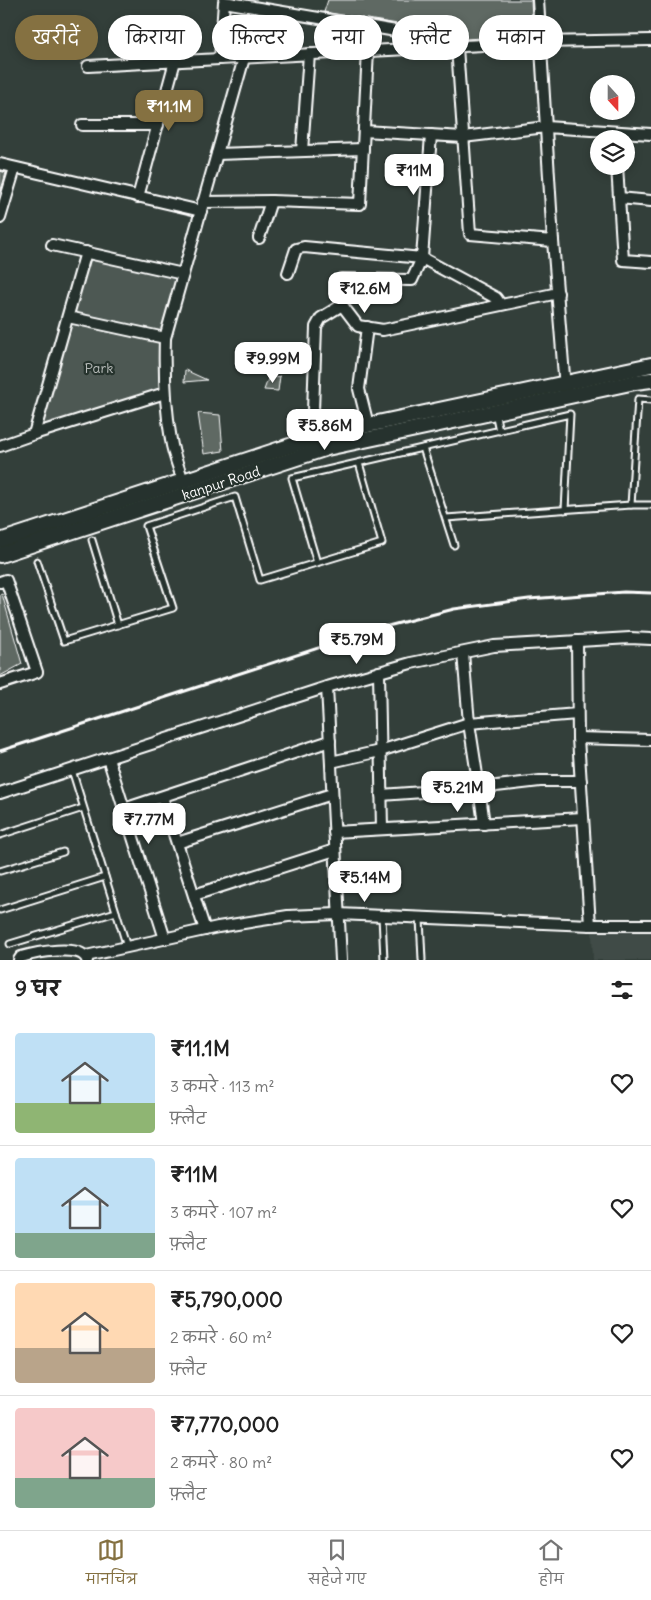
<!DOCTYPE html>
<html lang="hi">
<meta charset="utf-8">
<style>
body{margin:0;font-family:Delius,"Playpen Sans Deva",sans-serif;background:#f2f2f2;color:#222;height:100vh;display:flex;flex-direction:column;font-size:19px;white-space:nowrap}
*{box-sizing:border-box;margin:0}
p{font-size:16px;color:#767676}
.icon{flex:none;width:28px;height:28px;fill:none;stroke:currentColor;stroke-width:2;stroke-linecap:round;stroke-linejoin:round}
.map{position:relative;height:960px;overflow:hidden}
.side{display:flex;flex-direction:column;background:#fff;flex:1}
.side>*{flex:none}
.hud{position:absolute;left:15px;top:15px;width:621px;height:45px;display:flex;gap:10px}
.needle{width:32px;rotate:159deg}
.controls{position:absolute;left:590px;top:75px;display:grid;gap:10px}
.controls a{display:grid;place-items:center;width:45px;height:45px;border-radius:50%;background:#fff;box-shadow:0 2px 8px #0003;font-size:25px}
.price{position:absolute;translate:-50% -42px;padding:0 11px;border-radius:10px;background:#fff;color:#222;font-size:16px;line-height:32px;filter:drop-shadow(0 1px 2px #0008)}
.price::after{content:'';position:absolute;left:50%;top:30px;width:15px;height:11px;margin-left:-8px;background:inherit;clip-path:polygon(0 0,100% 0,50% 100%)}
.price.active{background:#857141;color:#fff}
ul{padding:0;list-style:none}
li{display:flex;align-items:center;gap:15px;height:125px;padding:0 15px}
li+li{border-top:1px solid #e0e0e0}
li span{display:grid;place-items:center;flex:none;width:140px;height:100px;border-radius:5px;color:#555}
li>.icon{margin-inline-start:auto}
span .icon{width:60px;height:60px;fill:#fffc;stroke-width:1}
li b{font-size:21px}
h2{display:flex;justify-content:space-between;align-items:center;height:60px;padding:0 15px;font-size:21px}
.tag{padding:0 18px;border-radius:22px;background:#fff;box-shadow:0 2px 8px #0003;font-size:18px;line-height:45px}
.tag.active{background:#857141;color:#fff}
.tabs{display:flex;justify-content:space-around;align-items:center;height:70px;border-top:1px solid #e0e0e0;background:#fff;font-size:14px;color:#767676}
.tabs a{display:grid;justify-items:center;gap:2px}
.tabs .active{color:#857141}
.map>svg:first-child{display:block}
.built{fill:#404c47}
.green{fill:#4d5853;stroke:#a6aca9}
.building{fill:#5f6964;stroke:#fff}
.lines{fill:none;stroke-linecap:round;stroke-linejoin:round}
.lane-casing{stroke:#fff;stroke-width:9}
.street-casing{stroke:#fff;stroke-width:14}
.secondary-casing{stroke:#fff;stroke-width:18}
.lane{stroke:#26332d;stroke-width:5}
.street{stroke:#26332d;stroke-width:10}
.secondary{stroke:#26332d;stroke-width:14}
.rail{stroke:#fff;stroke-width:3}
.labels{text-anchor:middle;stroke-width:4.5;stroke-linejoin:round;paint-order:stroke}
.park-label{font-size:14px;fill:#b8bcba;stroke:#26332d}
.street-label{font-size:14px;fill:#fff;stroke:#26332d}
</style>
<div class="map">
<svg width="651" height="960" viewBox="0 0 651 960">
<rect width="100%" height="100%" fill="#333f3a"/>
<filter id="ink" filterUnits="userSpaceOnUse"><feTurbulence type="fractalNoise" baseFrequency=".02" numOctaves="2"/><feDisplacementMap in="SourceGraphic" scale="10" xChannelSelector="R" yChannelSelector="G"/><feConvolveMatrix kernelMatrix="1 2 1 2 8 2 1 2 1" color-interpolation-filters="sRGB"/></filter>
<g filter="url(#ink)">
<polygon class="built" points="592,931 651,931 651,960 593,960"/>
<polygon class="green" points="86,252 183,274 165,338 165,393 34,434"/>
<g class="building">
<polygon points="328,0 531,0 533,35 414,42 408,29 404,25 324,12"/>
<polygon points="0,171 6,173 0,193"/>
<polygon points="185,370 207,380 184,382"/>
<polygon points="280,376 278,391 264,390 268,379"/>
<polygon points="198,413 220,415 223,451 204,454"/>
<polygon points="2,594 22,664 0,676 0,595"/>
</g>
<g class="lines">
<defs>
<g id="lane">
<polyline points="495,412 499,431"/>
<polyline points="423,448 454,545"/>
<polyline points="631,505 638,399 651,400"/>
<polyline points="446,518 631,505 651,505"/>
<polyline points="92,540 118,625"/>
<polyline points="37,561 64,641 173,608 146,526 235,497 260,580 382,543 359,463"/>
<polyline points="317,563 292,478 570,414 565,510"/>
<polyline points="72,770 127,947"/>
<polyline points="0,835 83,808"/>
<polyline points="0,871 63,852"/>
<polyline points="0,910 105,877"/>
<polyline points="382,916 384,960"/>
<polyline points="420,918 422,960"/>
<polyline points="10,944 116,912"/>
</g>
<g id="street">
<polyline points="538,0 553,241 565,388"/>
<polyline points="457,47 470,234 553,241"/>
<polyline points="220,59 224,2 402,32 410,49"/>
<polyline points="88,66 540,42 651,40"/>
<polyline points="82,125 158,125"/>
<polyline points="364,131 463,137 546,127 651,134"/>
<polyline points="302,151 309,54"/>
<polyline points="217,154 363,149"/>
<polyline points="0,164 201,211"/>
<polyline points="617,166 623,260 651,262"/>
<polyline points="138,197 175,61"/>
<polyline points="619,198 651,201"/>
<polyline points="203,202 271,201 360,204 368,51"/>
<polyline points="0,218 15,168"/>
<polyline points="259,238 271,201"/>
<polyline points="52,245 183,274"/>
<polyline points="288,273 296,249 304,247 422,258 431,135"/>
<polyline points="501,305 496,298 422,258 412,280 341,279 342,305 358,326 383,330 558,293"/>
<polyline points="68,317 165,338"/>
<polyline points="367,327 359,389 368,425"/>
<polyline points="34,434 86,252"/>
<polyline points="312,439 316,327 321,318 342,305"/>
<polyline points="0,446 34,434 165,393"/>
<path d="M 183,481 C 179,468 173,454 171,440 C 165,406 164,372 165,338 L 244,58"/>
<polyline points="0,582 6,580 37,672 0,684"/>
<polyline points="577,641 578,738 590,925"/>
<polyline points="463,653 469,723 577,714"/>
<polyline points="379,672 382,829"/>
<polyline points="327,687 341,960"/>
<polyline points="578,738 651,740"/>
<polyline points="108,758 165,939"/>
<polyline points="331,762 380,751 469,723 479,788 540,781 581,781"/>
<polyline points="0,793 327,687 411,663 494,646 630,638 651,639"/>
<polyline points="381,795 479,788 484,824"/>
<polyline points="162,797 205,930"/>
<polyline points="124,809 330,741"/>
<polyline points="334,832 583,818"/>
<polyline points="177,843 332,794"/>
<polyline points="194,895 335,850"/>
<polyline points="86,956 218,927 288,916 338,914 590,925 651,925"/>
<path d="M 19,960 L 21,957 C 34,953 82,943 87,960"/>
</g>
<g id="secondary">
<polyline points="0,541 305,441 368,425 651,365"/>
<polyline points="0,555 327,448 635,382 651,380"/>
</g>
</defs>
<use href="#lane" class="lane-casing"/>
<use href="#street" class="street-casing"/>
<use href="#secondary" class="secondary-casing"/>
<use href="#lane" class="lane"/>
<use href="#street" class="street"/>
<use href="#secondary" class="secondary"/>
<polyline class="rail" points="0,751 380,628 454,609 529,599 624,592 651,593"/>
</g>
</g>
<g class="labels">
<g class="park-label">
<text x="99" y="373">Park</text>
</g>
<g class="street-label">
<text transform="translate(221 483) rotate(-18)" y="5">kanpur Road</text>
</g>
</g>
</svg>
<div class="controls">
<a><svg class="needle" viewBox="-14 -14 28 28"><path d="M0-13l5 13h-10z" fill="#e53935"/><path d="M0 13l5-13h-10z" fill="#767676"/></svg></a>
<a><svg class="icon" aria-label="layers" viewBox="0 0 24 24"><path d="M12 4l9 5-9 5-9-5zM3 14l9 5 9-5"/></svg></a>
</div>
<b class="price active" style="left:169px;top:132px">₹11.1M</b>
<b class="price" style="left:414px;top:196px">₹11M</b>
<b class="price" style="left:365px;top:314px">₹12.6M</b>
<b class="price" style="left:273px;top:384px">₹9.99M</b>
<b class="price" style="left:325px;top:451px">₹5.86M</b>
<b class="price" style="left:357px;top:665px">₹5.79M</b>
<b class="price" style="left:458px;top:813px">₹5.21M</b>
<b class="price" style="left:149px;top:845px">₹7.77M</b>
<b class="price" style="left:365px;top:903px">₹5.14M</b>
<div class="hud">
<a class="tag active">खरीदें</a>
<a class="tag">किराया</a>
<a class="tag">फ़िल्टर</a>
<a class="tag">नया</a>
<a class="tag">फ़्लैट</a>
<a class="tag">मकान</a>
</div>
</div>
<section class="side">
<h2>9 घर<svg class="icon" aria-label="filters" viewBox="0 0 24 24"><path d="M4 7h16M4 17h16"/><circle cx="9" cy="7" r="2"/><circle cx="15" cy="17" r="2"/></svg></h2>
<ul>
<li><span style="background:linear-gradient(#bfe0f5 70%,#8fb573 0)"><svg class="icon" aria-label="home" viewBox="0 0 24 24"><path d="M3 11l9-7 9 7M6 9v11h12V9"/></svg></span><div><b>₹11.1M</b><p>3 कमरे · 113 m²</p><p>फ़्लैट</p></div><svg class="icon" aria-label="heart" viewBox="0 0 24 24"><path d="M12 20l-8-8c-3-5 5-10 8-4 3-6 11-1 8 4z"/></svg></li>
<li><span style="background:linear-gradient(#bfe0f5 75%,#7fa58c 0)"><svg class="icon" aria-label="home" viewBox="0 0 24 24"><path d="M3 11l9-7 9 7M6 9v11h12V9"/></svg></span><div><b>₹11M</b><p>3 कमरे · 107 m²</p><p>फ़्लैट</p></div><svg class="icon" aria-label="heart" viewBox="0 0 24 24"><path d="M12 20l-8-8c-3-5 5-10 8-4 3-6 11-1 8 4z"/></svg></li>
<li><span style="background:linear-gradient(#ffd9b3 65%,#b9a48a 0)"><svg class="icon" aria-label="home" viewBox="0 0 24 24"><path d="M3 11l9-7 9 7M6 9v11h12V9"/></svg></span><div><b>₹5,790,000</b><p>2 कमरे · 60 m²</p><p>फ़्लैट</p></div><svg class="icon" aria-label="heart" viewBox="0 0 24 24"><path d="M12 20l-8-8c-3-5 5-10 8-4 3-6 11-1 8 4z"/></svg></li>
<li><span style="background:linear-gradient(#f6c9c9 70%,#7fa58c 0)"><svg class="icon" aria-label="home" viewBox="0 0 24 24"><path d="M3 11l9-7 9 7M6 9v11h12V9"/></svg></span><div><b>₹7,770,000</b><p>2 कमरे · 80 m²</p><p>फ़्लैट</p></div><svg class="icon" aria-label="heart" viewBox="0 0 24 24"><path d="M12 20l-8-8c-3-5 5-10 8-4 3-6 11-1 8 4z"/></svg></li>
</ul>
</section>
<nav class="tabs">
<a class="active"><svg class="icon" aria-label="map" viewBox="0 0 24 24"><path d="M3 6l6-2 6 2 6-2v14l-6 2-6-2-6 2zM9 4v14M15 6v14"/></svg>मानचित्र</a>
<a><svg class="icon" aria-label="saved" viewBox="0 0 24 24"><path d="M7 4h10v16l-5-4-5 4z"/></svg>सहेजे गए</a>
<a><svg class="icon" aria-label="home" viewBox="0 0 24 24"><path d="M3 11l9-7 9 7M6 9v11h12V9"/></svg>होम</a>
</nav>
